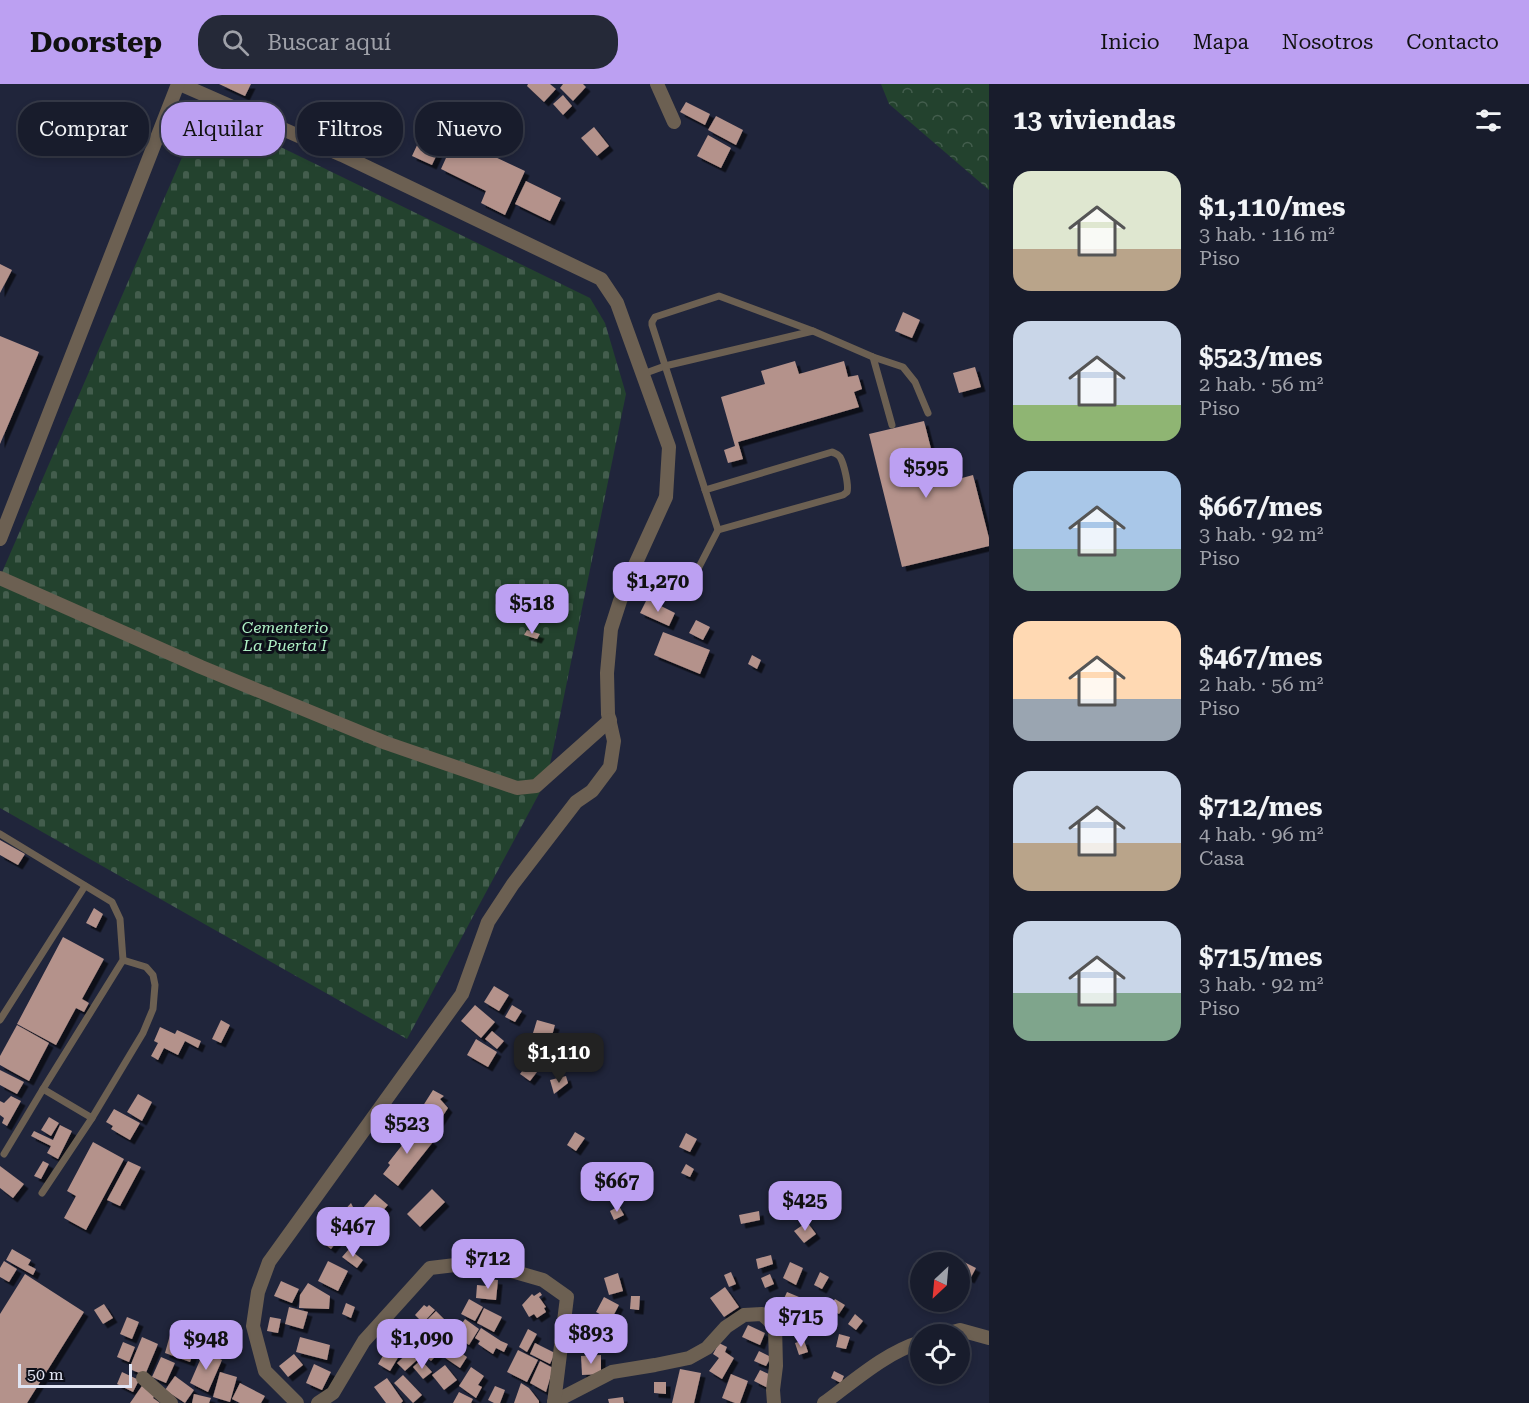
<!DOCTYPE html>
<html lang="es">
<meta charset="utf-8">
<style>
body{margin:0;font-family:"Roboto Serif",serif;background:#252938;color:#f1f3f6;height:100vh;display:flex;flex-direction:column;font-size:22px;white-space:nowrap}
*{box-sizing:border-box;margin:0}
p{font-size:20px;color:#9fa1a9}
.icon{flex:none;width:33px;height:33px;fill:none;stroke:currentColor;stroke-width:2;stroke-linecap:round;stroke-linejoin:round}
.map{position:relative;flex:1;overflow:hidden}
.details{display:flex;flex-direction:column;background:#181c2c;width:540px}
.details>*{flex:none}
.hud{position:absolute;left:18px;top:18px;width:570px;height:54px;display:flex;gap:12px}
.needle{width:39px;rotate:206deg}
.buttons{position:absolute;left:910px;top:1168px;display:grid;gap:12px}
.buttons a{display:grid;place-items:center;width:60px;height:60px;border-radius:50%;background:#181c2c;box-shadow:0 3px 9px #0003,0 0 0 2px #363a48;font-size:30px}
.scale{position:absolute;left:18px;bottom:15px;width:114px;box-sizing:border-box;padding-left:6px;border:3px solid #e0e4f3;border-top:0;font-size:16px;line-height:21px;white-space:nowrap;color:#e0e4f3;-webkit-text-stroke:4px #0d0f19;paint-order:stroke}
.price{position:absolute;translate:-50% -51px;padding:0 14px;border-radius:12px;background:#bca0f2;color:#111;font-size:20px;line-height:39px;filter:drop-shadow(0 2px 3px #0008)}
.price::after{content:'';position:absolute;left:50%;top:36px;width:18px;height:14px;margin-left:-9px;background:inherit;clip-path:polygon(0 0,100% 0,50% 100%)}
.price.active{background:#222;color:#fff}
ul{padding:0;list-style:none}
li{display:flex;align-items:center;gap:18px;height:150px;padding:0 24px}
li span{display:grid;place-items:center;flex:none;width:168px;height:120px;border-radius:18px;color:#555}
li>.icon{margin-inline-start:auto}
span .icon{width:72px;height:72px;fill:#fffc;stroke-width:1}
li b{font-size:26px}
h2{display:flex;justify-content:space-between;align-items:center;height:72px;padding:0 24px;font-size:26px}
.tag{padding:0 21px;border-radius:24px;background:#181c2c;box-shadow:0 3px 9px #0003,0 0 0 2px #363a48;font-size:21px;line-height:54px}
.tag.active{background:#bca0f2;color:#111}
header{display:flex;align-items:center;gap:36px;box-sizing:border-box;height:84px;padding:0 30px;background:#bca0f2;color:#111}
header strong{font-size:28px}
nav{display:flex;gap:33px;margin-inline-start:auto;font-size:21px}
.search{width:420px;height:54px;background:#252938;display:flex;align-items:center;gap:15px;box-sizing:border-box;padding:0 21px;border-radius:24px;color:#9fa1a9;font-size:22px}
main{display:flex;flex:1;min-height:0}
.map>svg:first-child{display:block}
.forest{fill:url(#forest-crowns)}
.cemetery{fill:url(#cemetery-stones)}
.building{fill:#b4928b;filter:url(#shadow)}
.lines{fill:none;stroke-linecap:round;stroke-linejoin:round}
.service{stroke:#6c6052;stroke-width:7}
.minor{stroke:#6c6052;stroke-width:14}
.labels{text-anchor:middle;stroke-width:6;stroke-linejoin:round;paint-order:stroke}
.park-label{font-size:16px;font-style:italic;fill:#aef0c4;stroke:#0d0f19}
</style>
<header>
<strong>Doorstep</strong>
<div class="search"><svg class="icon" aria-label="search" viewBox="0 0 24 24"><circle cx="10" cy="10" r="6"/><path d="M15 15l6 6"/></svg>Buscar aquí</div>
<nav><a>Inicio</a><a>Mapa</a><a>Nosotros</a><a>Contacto</a></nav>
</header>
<main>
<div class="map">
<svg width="989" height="1319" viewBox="0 0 989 1319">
<defs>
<pattern id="forest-crowns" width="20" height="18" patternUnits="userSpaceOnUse" patternTransform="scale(1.5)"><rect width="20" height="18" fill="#23422e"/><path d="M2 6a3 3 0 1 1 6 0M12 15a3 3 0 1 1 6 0" fill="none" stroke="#435d4d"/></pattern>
<pattern id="cemetery-stones" width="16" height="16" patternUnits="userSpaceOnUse" patternTransform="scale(1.5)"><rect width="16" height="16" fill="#23422e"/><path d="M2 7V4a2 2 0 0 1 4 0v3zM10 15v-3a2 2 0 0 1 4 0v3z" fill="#435d4d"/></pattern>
<filter id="shadow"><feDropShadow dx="4.5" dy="4.5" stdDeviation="0" flood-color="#0009"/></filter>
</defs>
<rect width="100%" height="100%" fill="#20253b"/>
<polygon class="forest" points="881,0 989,0 989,106 889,20"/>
<polygon class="cemetery" points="203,25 590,214 605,239 626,310 547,695 407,955 0,724 0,493"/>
<g class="building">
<polygon points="219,0 251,0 245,12"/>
<polygon points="528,0 550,0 556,5 544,18 527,2"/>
<polygon points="563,0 583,0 586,3 573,17 560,4"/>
<polygon points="563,11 572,22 563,31 553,20"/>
<polygon points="686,18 710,30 705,41 680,28"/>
<polygon points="716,32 743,46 736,61 708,46"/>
<polygon points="426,42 446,51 432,81 412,72"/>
<polygon points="594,43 609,62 597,72 581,54"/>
<polygon points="708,51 731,64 721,84 697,72"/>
<polygon points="455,54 525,87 505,131 481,119 486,107 441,85"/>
<polygon points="526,97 561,114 550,137 515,120"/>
<polygon points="0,180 12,186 0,209"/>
<polygon points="903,228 920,236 912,254 895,247"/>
<polygon points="0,252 39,268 0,360"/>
<polygon points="795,277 799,290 844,277 848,293 858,291 862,305 854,308 859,323 738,358 743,375 728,379 724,366 735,362 721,313 765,300 761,287"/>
<polygon points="975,283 981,303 959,309 953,289"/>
<polygon points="924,337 940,400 973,391 989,454 989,462 902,483 869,350"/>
<polygon points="647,515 675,529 669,542 640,529"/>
<polygon points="696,536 710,543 703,556 689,549"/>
<polygon points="527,546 540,550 537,555 524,551"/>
<polygon points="663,548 710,566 700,590 654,571"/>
<polygon points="752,571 761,576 757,585 748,580"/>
<polygon points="0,756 25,770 18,781 0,771"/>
<polygon points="94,824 103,830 96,844 86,839"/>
<polygon points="63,853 104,875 82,915 89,919 84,928 76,924 56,961 17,940"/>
<polygon points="494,902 509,911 499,927 484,918"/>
<polygon points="475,921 495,938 481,954 461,937"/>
<polygon points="512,921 522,927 515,938 505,933"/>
<polygon points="221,936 230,941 221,959 212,955"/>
<polygon points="537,936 555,941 551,955 533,949"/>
<polygon points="17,941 49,959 29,997 0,981 0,972"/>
<polygon points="160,943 175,950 177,946 201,957 198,964 185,957 178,971 164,964 158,976 151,972 158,959 154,957"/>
<polygon points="492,947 504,957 497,965 485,955"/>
<polygon points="476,955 497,968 488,983 467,971"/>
<polygon points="525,983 537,988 530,997 520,990"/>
<polygon points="0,986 24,998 17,1010 0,1001"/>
<polygon points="566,992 568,999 554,1010 550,996"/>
<polygon points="433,1006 444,1012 440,1015 448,1024 433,1047 414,1036"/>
<polygon points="138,1010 152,1018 142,1037 127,1028"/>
<polygon points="11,1012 21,1017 7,1042 2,1039 4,1034 0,1031 0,1017 4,1019"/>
<polygon points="114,1025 140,1039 130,1056 111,1045 113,1042 106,1038"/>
<polygon points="49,1033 59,1039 51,1052 41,1046"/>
<polygon points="406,1038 433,1058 398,1102 383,1090 390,1081 388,1079 403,1060 401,1058 408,1050 401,1045"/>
<polygon points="60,1041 72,1047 58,1075 47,1069 51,1062 31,1052 34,1047 53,1056"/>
<polygon points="575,1048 585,1054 576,1067 567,1061"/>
<polygon points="686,1049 697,1055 690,1068 679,1063"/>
<polygon points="93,1058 124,1075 86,1146 64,1134 76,1112 67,1107"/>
<polygon points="43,1077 49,1080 41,1095 34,1092"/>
<polygon points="128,1077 141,1083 120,1122 107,1116"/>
<polygon points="686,1080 694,1085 690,1093 681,1089"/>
<polygon points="0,1082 24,1100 13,1114 0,1104"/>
<polygon points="610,1090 616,1097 605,1105 599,1098"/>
<polygon points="432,1105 445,1118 420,1143 407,1130"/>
<polygon points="375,1110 388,1121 376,1134 363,1124"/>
<polygon points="351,1119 361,1139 351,1150 335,1137"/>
<polygon points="619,1122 624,1131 614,1136 610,1127"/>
<polygon points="759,1127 760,1136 741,1140 739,1131"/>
<polygon points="807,1138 816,1150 804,1159 794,1147"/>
<polygon points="328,1147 338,1156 331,1165 320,1156"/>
<polygon points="12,1165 31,1176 28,1181 36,1185 33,1191 6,1176"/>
<polygon points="349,1165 363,1176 357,1184 342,1173"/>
<polygon points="771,1171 773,1180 758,1185 756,1175"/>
<polygon points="960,1176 976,1184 970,1195 960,1190 960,1179 959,1179"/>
<polygon points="4,1177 17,1185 9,1198 0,1193 0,1184"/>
<polygon points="328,1177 348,1187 338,1207 318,1197"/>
<polygon points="790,1178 803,1184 796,1201 783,1194"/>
<polygon points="731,1188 736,1200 729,1203 724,1191"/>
<polygon points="820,1188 829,1193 822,1205 814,1201"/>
<polygon points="618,1189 623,1207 609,1211 604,1194"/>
<polygon points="25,1190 84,1228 27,1319 0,1319 0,1230"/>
<polygon points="770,1190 774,1200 765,1204 761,1194"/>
<polygon points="488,1195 498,1196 496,1216 476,1214 477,1201 487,1202"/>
<polygon points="281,1197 299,1205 292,1219 274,1212"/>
<polygon points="308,1199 330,1212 329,1225 299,1224 300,1211"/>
<polygon points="725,1203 739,1223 724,1233 710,1214"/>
<polygon points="540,1208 542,1211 539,1213 546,1223 544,1224 546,1228 537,1234 534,1230 529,1233 522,1221 532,1210 534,1212"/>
<polygon points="787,1208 799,1213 793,1227 781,1221"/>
<polygon points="631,1212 640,1212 639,1226 630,1225"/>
<polygon points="604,1213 619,1221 611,1236 596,1228"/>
<polygon points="469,1215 483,1223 475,1237 461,1230"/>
<polygon points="835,1215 845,1221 839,1230 829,1224"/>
<polygon points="346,1219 355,1223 351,1234 342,1230"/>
<polygon points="104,1220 113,1234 103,1240 94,1226"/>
<polygon points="424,1221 427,1223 429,1221 435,1226 423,1239 415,1231"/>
<polygon points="289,1223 308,1228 303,1245 285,1240"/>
<polygon points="484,1224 502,1233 494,1248 477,1239"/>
<polygon points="436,1227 444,1235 444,1238 441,1239 452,1246 444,1257 429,1247 433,1243 429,1244 424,1239"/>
<polygon points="855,1230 863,1237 856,1246 848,1240"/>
<polygon points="127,1233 139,1238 132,1255 120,1250"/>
<polygon points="270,1233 281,1235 278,1249 267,1247"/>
<polygon points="465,1235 479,1245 469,1261 454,1251"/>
<polygon points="748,1241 765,1249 760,1261 742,1253"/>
<polygon points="481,1244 501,1257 508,1260 504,1268 496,1264 493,1270 478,1260 480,1257 475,1254"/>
<polygon points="528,1245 537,1250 527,1268 519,1263"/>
<polygon points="426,1246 444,1263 431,1277 412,1260"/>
<polygon points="839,1250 850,1253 846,1265 836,1263"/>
<polygon points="170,1251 196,1260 190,1278 165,1269"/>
<polygon points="142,1253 158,1260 145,1291 129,1285"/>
<polygon points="300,1253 330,1261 327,1276 296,1268"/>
<polygon points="804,1256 808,1268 799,1271 795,1259"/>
<polygon points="123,1258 135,1263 129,1278 117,1273"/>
<polygon points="535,1259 555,1269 550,1280 530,1270"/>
<polygon points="719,1259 727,1263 725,1268 734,1274 722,1295 709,1287 719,1274 713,1270"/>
<polygon points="390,1260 402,1267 390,1287 378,1280"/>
<polygon points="448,1260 467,1273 460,1284 441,1271"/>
<polygon points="518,1266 538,1276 527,1298 507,1288"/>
<polygon points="204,1267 222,1276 208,1308 190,1299"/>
<polygon points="759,1267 771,1273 766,1282 754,1277"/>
<polygon points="409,1268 417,1276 405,1287 397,1279"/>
<polygon points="294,1270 303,1281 288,1293 279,1282"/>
<polygon points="601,1271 601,1290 582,1291 581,1272"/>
<polygon points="161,1273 175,1279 166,1299 152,1293"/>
<polygon points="421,1276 432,1288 423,1295 413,1283"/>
<polygon points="540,1277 553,1284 546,1308 530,1299"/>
<polygon points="314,1280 331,1288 322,1306 306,1299"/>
<polygon points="445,1281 457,1296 444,1306 432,1291"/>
<polygon points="471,1283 484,1292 478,1301 482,1303 476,1314 459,1302"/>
<polygon points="680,1285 701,1289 694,1319 672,1319"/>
<polygon points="760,1286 773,1292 768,1304 754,1297"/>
<polygon points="834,1287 844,1292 841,1299 831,1294"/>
<polygon points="122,1288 139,1296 133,1308 117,1300"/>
<polygon points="220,1288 237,1293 230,1318 213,1313"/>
<polygon points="731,1290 748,1297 740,1319 735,1319 722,1314"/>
<polygon points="403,1291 422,1311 413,1319 394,1299"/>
<polygon points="175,1292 194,1306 185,1319 165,1306"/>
<polygon points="387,1294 403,1317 401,1319 386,1319 374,1303"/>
<polygon points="654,1298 666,1298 666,1310 654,1309"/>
<polygon points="144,1299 157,1308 153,1314 160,1319 130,1319"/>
<polygon points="240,1299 265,1312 261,1319 240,1319 232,1315"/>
<polygon points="521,1299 529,1304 539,1317 539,1319 514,1319"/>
<polygon points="495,1302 505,1306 500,1319 494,1319 488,1316"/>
<polygon points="459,1308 473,1315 471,1319 453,1319"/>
<polygon points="194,1310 211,1314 209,1319 192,1319"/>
<polygon points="623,1313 624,1319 609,1319 608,1315"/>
</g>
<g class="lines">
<g class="service">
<polyline points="873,273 892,341"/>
<polyline points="643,290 665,282 813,247"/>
<path d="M 705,406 L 832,368 C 836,370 838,370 840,373 C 844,380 849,401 847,408 L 843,411 L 718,446"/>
<polyline points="630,492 666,503 685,504 699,483 718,446 652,241 652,238 655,233 719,212 813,247 873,273 903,283 915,298 928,329"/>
<polyline points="0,750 112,818 120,835 123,876 43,1005 92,1034 143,949 153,925 155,901 153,891 146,883 123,876"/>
<polyline points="0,936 85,802"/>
<polyline points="4,1070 43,1005"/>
<polyline points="42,1109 92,1034"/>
</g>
<g class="minor">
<polyline points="180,0 342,71 601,195 617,219 669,363 666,413 630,492 620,517 611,545 607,589 608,630 614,657 610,683 592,707 576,718 513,800 488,838 462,910 269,1178 258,1208 253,1242 265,1287 297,1319"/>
<polyline points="657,0 674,38"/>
<polyline points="0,455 178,0"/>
<polyline points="0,494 201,583 386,659 517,704 536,702 610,636"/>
<polyline points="942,1251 960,1246 989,1254"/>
<polyline points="143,1294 171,1319"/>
<polyline points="554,1318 612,1288 655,1281 689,1274 707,1264 726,1243 744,1231 762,1230 775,1242 776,1282 773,1306 774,1319"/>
<polyline points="318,1319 333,1309 364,1257 430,1184 481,1178 543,1196 567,1213 554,1319"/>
<path d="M 824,1319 C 853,1298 886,1268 921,1258"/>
</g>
</g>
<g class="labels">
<g class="park-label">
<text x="285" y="549">Cementerio<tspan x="285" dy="18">La Puerta I</tspan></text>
</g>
</g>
</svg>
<div class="buttons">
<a><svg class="needle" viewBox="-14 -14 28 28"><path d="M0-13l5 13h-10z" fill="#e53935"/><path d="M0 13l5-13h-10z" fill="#9fa1a9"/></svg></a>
<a><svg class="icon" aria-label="locate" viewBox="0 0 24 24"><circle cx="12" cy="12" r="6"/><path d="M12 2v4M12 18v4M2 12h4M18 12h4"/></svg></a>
</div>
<div class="scale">50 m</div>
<b class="price" style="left:926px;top:415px">$595</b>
<b class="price" style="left:658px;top:529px">$1,270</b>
<b class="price" style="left:532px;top:551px">$518</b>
<b class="price active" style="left:559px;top:1000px">$1,110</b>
<b class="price" style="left:407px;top:1071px">$523</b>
<b class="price" style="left:617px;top:1129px">$667</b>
<b class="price" style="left:805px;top:1148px">$425</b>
<b class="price" style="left:353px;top:1174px">$467</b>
<b class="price" style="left:488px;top:1206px">$712</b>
<b class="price" style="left:801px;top:1264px">$715</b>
<b class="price" style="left:591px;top:1281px">$893</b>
<b class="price" style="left:422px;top:1286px">$1,090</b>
<b class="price" style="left:206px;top:1287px">$948</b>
<div class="hud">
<a class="tag">Comprar</a>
<a class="tag active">Alquilar</a>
<a class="tag">Filtros</a>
<a class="tag">Nuevo</a>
</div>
</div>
<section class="details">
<h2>13 viviendas<svg class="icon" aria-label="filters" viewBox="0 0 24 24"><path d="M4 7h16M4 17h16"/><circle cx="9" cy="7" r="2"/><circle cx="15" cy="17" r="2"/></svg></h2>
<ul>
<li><span style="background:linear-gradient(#dfe7d0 65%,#b9a48a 0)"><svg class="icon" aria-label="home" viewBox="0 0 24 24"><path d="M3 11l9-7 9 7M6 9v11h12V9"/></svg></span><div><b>$1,110/mes</b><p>3 hab. · 116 m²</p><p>Piso</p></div></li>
<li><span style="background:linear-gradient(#c9d6e8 70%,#8fb573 0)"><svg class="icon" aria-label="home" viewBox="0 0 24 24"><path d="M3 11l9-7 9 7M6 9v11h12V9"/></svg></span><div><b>$523/mes</b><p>2 hab. · 56 m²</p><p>Piso</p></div></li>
<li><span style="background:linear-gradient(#a9c7e8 65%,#7fa58c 0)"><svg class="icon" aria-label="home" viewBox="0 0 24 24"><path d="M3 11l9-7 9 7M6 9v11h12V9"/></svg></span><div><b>$667/mes</b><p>3 hab. · 92 m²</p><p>Piso</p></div></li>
<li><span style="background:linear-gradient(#ffd9b3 65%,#9aa5b1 0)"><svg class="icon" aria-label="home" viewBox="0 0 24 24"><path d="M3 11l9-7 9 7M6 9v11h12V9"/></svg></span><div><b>$467/mes</b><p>2 hab. · 56 m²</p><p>Piso</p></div></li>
<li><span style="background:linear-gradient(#c9d6e8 60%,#b9a48a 0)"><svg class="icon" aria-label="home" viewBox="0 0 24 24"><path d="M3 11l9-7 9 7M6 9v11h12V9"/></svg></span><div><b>$712/mes</b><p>4 hab. · 96 m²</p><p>Casa</p></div></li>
<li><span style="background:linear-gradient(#c9d6e8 60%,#7fa58c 0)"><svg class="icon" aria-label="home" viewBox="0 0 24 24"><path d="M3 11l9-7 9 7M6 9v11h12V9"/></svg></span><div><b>$715/mes</b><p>3 hab. · 92 m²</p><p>Piso</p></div></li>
</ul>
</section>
</main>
